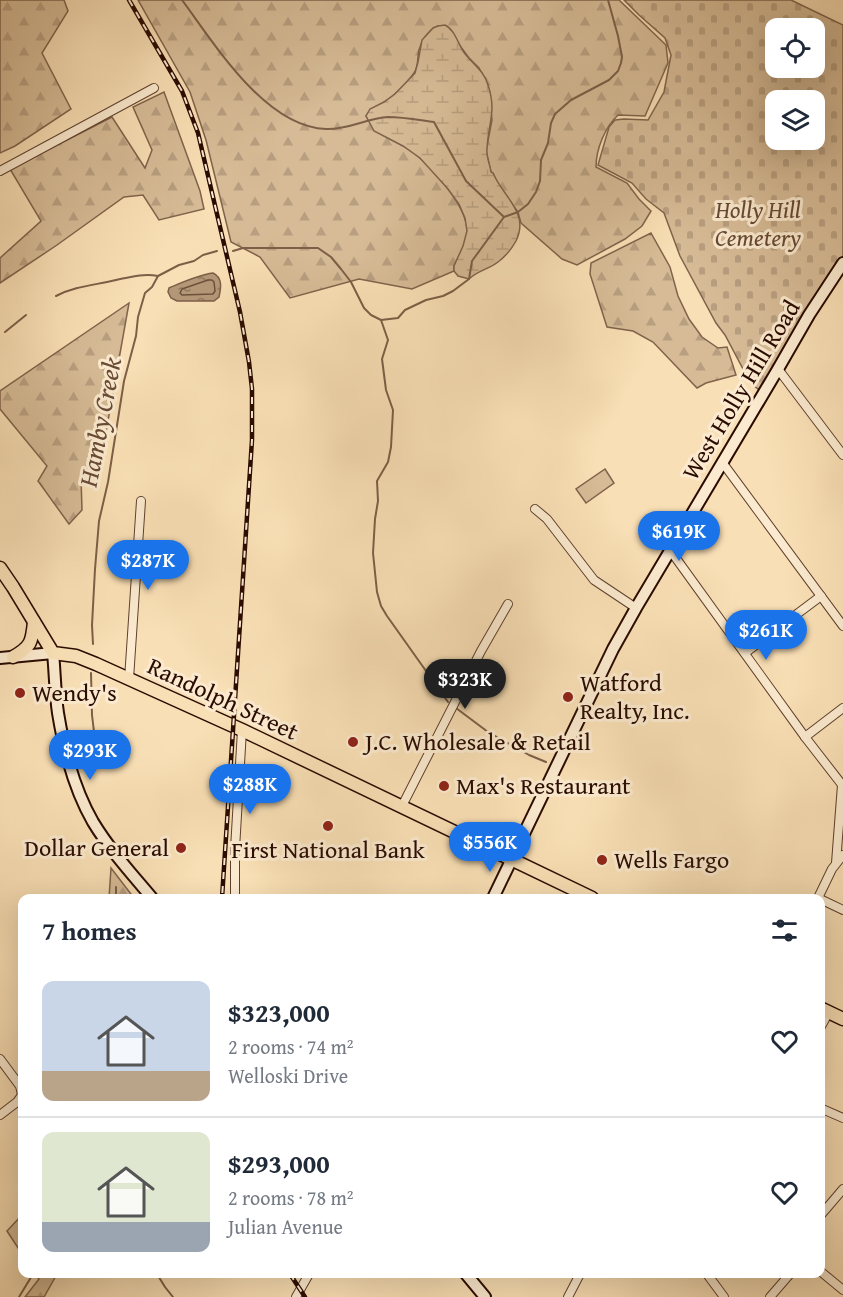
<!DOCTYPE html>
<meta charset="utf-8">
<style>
body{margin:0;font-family:"Gentium Book Plus",serif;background:#f2f2f3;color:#1f2937;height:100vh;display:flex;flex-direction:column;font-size:22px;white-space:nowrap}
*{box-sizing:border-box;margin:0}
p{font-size:20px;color:#747a83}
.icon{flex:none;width:33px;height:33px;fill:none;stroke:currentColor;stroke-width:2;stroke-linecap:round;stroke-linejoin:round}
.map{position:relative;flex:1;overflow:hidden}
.sheet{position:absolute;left:18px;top:894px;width:807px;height:384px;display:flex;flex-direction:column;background:#fff;border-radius:12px;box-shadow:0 6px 24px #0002}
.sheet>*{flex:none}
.tools{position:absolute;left:765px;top:18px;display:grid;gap:12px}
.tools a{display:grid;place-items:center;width:60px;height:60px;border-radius:12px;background:#fff;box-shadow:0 6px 24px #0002;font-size:30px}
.price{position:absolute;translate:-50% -51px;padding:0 14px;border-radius:21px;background:#1a73e8;color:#fff;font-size:20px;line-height:39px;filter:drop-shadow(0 2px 3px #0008)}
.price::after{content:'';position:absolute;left:50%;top:36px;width:18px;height:14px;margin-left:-9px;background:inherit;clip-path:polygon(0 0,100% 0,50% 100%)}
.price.on{background:#222;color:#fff}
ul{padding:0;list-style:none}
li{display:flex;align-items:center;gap:18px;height:150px;padding:0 24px}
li+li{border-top:2px solid #e0e1e3}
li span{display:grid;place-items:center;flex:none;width:168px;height:120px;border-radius:12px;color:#555}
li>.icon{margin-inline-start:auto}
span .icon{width:72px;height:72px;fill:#fffc;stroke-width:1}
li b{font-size:26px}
h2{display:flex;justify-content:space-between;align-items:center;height:72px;padding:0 24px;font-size:26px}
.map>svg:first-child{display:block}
.forest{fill:url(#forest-firs);stroke:#80634b;stroke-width:1.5}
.wetland{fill:url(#wetland-marsh);stroke:#80634b;stroke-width:1.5}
.cemetery{fill:url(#cemetery-stones);stroke:#80634b;stroke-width:1.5;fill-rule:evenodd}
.green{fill:#d6bb96;stroke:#80634b;stroke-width:1.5}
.water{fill:url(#water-ripples);stroke:#7c5f47;stroke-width:1.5}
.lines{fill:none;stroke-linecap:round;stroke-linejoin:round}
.shore{stroke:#6e513c;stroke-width:1.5}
.stream{stroke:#7c5f47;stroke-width:2}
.street-casing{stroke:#5e402d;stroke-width:10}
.secondary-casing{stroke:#2a0b00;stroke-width:14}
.primary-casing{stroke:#2a0b00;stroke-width:15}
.street{stroke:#fbeacf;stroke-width:8}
.secondary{stroke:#fbeacf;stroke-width:10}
.primary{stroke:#f9dfb5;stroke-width:12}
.rail-casing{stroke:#2a0b00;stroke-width:4.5}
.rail{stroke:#fbeacf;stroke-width:2;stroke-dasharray:7;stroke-linecap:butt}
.poi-dot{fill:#8f2418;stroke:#fbeacf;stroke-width:2}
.labels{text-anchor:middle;stroke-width:6;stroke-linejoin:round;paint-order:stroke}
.park-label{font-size:24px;font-style:italic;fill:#664934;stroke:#fbeacf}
.street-label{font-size:24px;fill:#2a0b00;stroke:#fbeacf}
.poi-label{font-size:24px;fill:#2a0b00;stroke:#fbeacf;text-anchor:start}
.water-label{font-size:26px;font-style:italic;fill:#684a36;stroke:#fbeacf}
</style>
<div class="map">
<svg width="843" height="1297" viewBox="0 0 843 1297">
<defs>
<pattern id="forest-firs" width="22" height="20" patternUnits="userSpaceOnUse" patternTransform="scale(1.5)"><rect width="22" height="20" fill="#d6bb96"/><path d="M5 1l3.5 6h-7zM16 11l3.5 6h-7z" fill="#b89f80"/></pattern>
<pattern id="wetland-marsh" width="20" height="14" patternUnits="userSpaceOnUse" patternTransform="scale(1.5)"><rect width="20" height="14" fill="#d6bb96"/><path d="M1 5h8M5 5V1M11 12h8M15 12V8" fill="none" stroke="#b89f80"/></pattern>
<pattern id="cemetery-stones" width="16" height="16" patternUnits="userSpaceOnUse" patternTransform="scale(1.5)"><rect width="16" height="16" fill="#d6bb96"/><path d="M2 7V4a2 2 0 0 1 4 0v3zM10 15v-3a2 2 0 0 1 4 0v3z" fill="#b89f80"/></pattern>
<pattern id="water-ripples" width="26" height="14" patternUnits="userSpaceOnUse" patternTransform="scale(1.5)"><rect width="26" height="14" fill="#b39777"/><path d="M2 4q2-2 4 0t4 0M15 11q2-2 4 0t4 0" fill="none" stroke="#92795f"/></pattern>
</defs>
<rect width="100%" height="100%" fill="#f9dfb5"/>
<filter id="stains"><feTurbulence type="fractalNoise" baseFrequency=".00333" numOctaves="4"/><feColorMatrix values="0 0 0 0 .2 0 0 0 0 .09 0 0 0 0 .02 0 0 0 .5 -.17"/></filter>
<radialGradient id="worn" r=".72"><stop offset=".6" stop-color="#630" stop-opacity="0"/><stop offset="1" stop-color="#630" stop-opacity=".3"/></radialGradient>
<g class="forest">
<polygon points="0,0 64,0 68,11 42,53 71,109 15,146 0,153"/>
<path d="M 138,0 L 619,0 L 666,45 L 668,63 L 645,116 L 618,115 C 605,127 596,149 596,167 L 627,183 L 639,199 L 651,211 L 642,226 L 625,239 L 577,265 L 562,259 L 521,223 L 518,212 L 497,182 L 493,173 L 491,172 L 486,151 L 492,120 L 488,85 L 479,68 L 469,58 L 458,43 L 438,26 C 428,31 422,39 419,50 C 417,58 419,66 414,73 C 408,82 393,97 384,102 C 375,108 372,107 366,116 C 376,135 387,137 405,147 C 427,160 467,205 467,231 C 467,243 459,255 454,266 L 454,271 L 412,289 L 359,279 L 290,298 L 260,257 L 231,242 L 206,140 L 190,92 Z"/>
<polygon points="164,92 200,191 204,209 159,220 143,195 124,197 57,245 0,283 0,258 41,221 10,169 112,117 145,168 152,150 133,107"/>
<polygon points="651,233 670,267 678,296 689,319 702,337 718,348 727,347 736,375 706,383 697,388 653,342 633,331 607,327 590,274 591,263"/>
<polygon points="129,303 103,449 81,478 82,510 69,524 38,481 47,466 0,409 0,391"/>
<polygon points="111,868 134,898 109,898"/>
<polygon points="22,1215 22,1254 7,1231"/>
<polygon points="35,1274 57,1274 44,1297 25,1297 39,1279"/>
</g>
<path class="wetland" d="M 445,25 C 454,29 458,43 463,51 C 471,63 484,70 488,85 C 497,112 488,123 487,149 C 486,157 490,164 491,172 L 493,173 C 503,197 530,213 516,241 C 511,250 506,256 498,262 C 489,269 477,271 469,279 L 458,276 L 454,271 L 454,266 L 463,246 L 467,231 L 465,218 L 459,204 L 448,189 L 420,158 L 403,146 L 374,131 L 366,116 L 370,109 L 384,102 L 395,94 L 415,73 L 418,62 L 422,40 L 433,28 L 438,26 Z"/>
<path class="cemetery" d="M 624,0 L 791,0 L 843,25 L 843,263 L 764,393 L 751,384 L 725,335 L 716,323 L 680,256 L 664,213 L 646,199 L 632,183 L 598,165 L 609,127 L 615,120 L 624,119 L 648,120 L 664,92 L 671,55 L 665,38 L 639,15 ZM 776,28 L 814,28 L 814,68 L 776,68 ZM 776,100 L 814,100 L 814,140 L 776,140 Z"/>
<polygon class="green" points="605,469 614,483 586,503 576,489"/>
<path class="water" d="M 213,273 C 223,278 221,288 219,297 L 214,301 L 177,301 L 171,298 L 168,292 L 169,288 C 183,282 198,275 213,273 Z"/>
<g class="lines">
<polygon class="shore" points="208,280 212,280 214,282 215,291 213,294 182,295 180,293 182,289"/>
<g class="stream">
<path d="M 182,0 C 214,43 265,127 326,129 C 348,130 367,118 388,117 C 403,117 419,120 434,122 L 466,181 L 504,217"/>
<polyline points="233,251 243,248 318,248 331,257 341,269 351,282 364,308 371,315 381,320 398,318 405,310 426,300 443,296 453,291 469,279 472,261 504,217 518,212 528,204 536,192 540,181 541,160 548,143 551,123 555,114 571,100 609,80 618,71 621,63 622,57 618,36 608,0"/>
<path d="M 56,296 C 75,286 96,285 116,280 C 130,277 144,273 158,276"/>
<polyline points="381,320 388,340 382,359 386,390 393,410 391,447 388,462 377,481 378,501 375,519 373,553 377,592 381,606 387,616 448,702"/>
<polyline points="5,332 26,315"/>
<polyline points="93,644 92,625 95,569 99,521 108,482 124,381 136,336 138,317 145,293 152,287 158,276 179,265 194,261 203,255 217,251"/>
<polyline points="91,673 92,715 97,757"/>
<polyline points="456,708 488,732 529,755 546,762"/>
<polyline points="116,887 116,898"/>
<polyline points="157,1274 165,1287 173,1297"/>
<polyline points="19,1297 33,1274"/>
</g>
<defs>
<g id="street">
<polyline points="0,171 154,88"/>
<polyline points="778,369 843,455"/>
<polyline points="722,462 843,626"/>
<polyline points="535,509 547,519 594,580 636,608"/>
<polyline points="670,550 805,737 843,786"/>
<polyline points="745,653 821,596"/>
<polyline points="129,679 141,501"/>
<polyline points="805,737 843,708"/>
<polyline points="402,806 481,651 508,604"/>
<polyline points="836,863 842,785"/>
<polyline points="235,898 235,849 242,730"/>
<polyline points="818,898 832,869 843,855"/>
<polyline points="820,899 843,910"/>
<polyline points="820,1028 829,1012"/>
<polyline points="0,1059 20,1086 22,1095 17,1102 0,1115"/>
<polyline points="820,1108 843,1118"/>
<polyline points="820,1216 843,1189"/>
<polyline points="820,1271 843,1290"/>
<polyline points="707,1274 724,1297"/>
<polyline points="296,1297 309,1274"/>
<polyline points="568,1297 580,1274"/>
<polyline points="770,1297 790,1274"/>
</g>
<g id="secondary">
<path d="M 0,658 L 53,653 C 55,673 55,693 58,713 C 64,750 74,789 93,822 C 110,850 131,873 152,898"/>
<polyline points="493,898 613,649 636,608 778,369 809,315 843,263"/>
<polyline points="466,1274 485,1297"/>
</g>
<g id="primary">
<polyline points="0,568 13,587 53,653 76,656 96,664 242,730 592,898"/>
<path d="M 13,657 C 31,647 32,642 34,622"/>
<polyline points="820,1008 843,1019"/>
</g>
</defs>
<use href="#street" class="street-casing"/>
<use href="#secondary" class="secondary-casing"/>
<use href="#primary" class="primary-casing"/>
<use href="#street" class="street"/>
<use href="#secondary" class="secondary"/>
<use href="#primary" class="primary"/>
<defs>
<g id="rail">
<polyline points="129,0 182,91 198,133 240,312 249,362 252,389 252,440 222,898"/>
<polyline points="290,1274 305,1297"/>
</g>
</defs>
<use href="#rail" class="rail-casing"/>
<use href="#rail" class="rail"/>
</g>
<g class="poi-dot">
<circle cx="20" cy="693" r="6"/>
<circle cx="568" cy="697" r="6"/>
<circle cx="353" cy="742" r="6"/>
<circle cx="444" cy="786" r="6"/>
<circle cx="328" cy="826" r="6"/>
<circle cx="181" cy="848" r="6"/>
<circle cx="602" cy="860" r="6"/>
</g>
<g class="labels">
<g class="park-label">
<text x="758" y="218">Holly Hill<tspan x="758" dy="28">Cemetery</tspan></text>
</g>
<g class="street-label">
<text transform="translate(741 390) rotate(-59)" y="8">West Holly Hill Road</text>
<text transform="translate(223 699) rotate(25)" y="8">Randolph Street</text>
</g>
<g class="poi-label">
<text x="580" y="691">Watford<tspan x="580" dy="28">Realty, Inc.</tspan></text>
<text x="32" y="701">Wendy's</text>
<text x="365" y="750">J.C. Wholesale &amp; Retail</text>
<text x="456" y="794">Max's Restaurant</text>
<text x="169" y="856" text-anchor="end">Dollar General</text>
<text x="328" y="858" text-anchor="middle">First National Bank</text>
<text x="614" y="868">Wells Fargo</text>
</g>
<g class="water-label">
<text transform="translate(100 422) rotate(-79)" y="9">Hamby Creek</text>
</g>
</g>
<rect width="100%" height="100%" filter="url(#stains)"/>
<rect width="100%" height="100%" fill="url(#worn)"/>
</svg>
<div class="tools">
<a><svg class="icon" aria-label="locate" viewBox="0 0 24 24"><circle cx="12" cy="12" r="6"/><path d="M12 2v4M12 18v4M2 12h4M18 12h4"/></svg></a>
<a><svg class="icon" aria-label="layers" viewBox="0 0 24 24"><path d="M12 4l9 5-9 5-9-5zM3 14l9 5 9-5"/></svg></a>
</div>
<b class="price" style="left:679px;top:562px">$619K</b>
<b class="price" style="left:148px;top:591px">$287K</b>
<b class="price" style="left:766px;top:661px">$261K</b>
<b class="price on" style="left:465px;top:710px">$323K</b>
<b class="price" style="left:90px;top:781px">$293K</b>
<b class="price" style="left:250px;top:815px">$288K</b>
<b class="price" style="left:490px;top:873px">$556K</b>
<section class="sheet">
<h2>7 homes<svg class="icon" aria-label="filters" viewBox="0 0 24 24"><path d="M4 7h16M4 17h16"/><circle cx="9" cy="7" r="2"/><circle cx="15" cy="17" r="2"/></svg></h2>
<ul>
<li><span style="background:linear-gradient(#c9d6e8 75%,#b9a48a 0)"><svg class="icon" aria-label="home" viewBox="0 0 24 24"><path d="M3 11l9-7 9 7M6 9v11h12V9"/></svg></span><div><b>$323,000</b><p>2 rooms · 74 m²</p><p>Welloski Drive</p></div><svg class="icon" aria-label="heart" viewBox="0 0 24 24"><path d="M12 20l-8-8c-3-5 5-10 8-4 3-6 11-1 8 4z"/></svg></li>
<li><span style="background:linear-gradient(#dfe7d0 75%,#9aa5b1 0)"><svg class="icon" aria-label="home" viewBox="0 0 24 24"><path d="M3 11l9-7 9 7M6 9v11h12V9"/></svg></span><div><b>$293,000</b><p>2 rooms · 78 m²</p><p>Julian Avenue</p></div><svg class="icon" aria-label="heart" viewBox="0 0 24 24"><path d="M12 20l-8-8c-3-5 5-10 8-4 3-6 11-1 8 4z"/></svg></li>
</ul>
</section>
</div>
